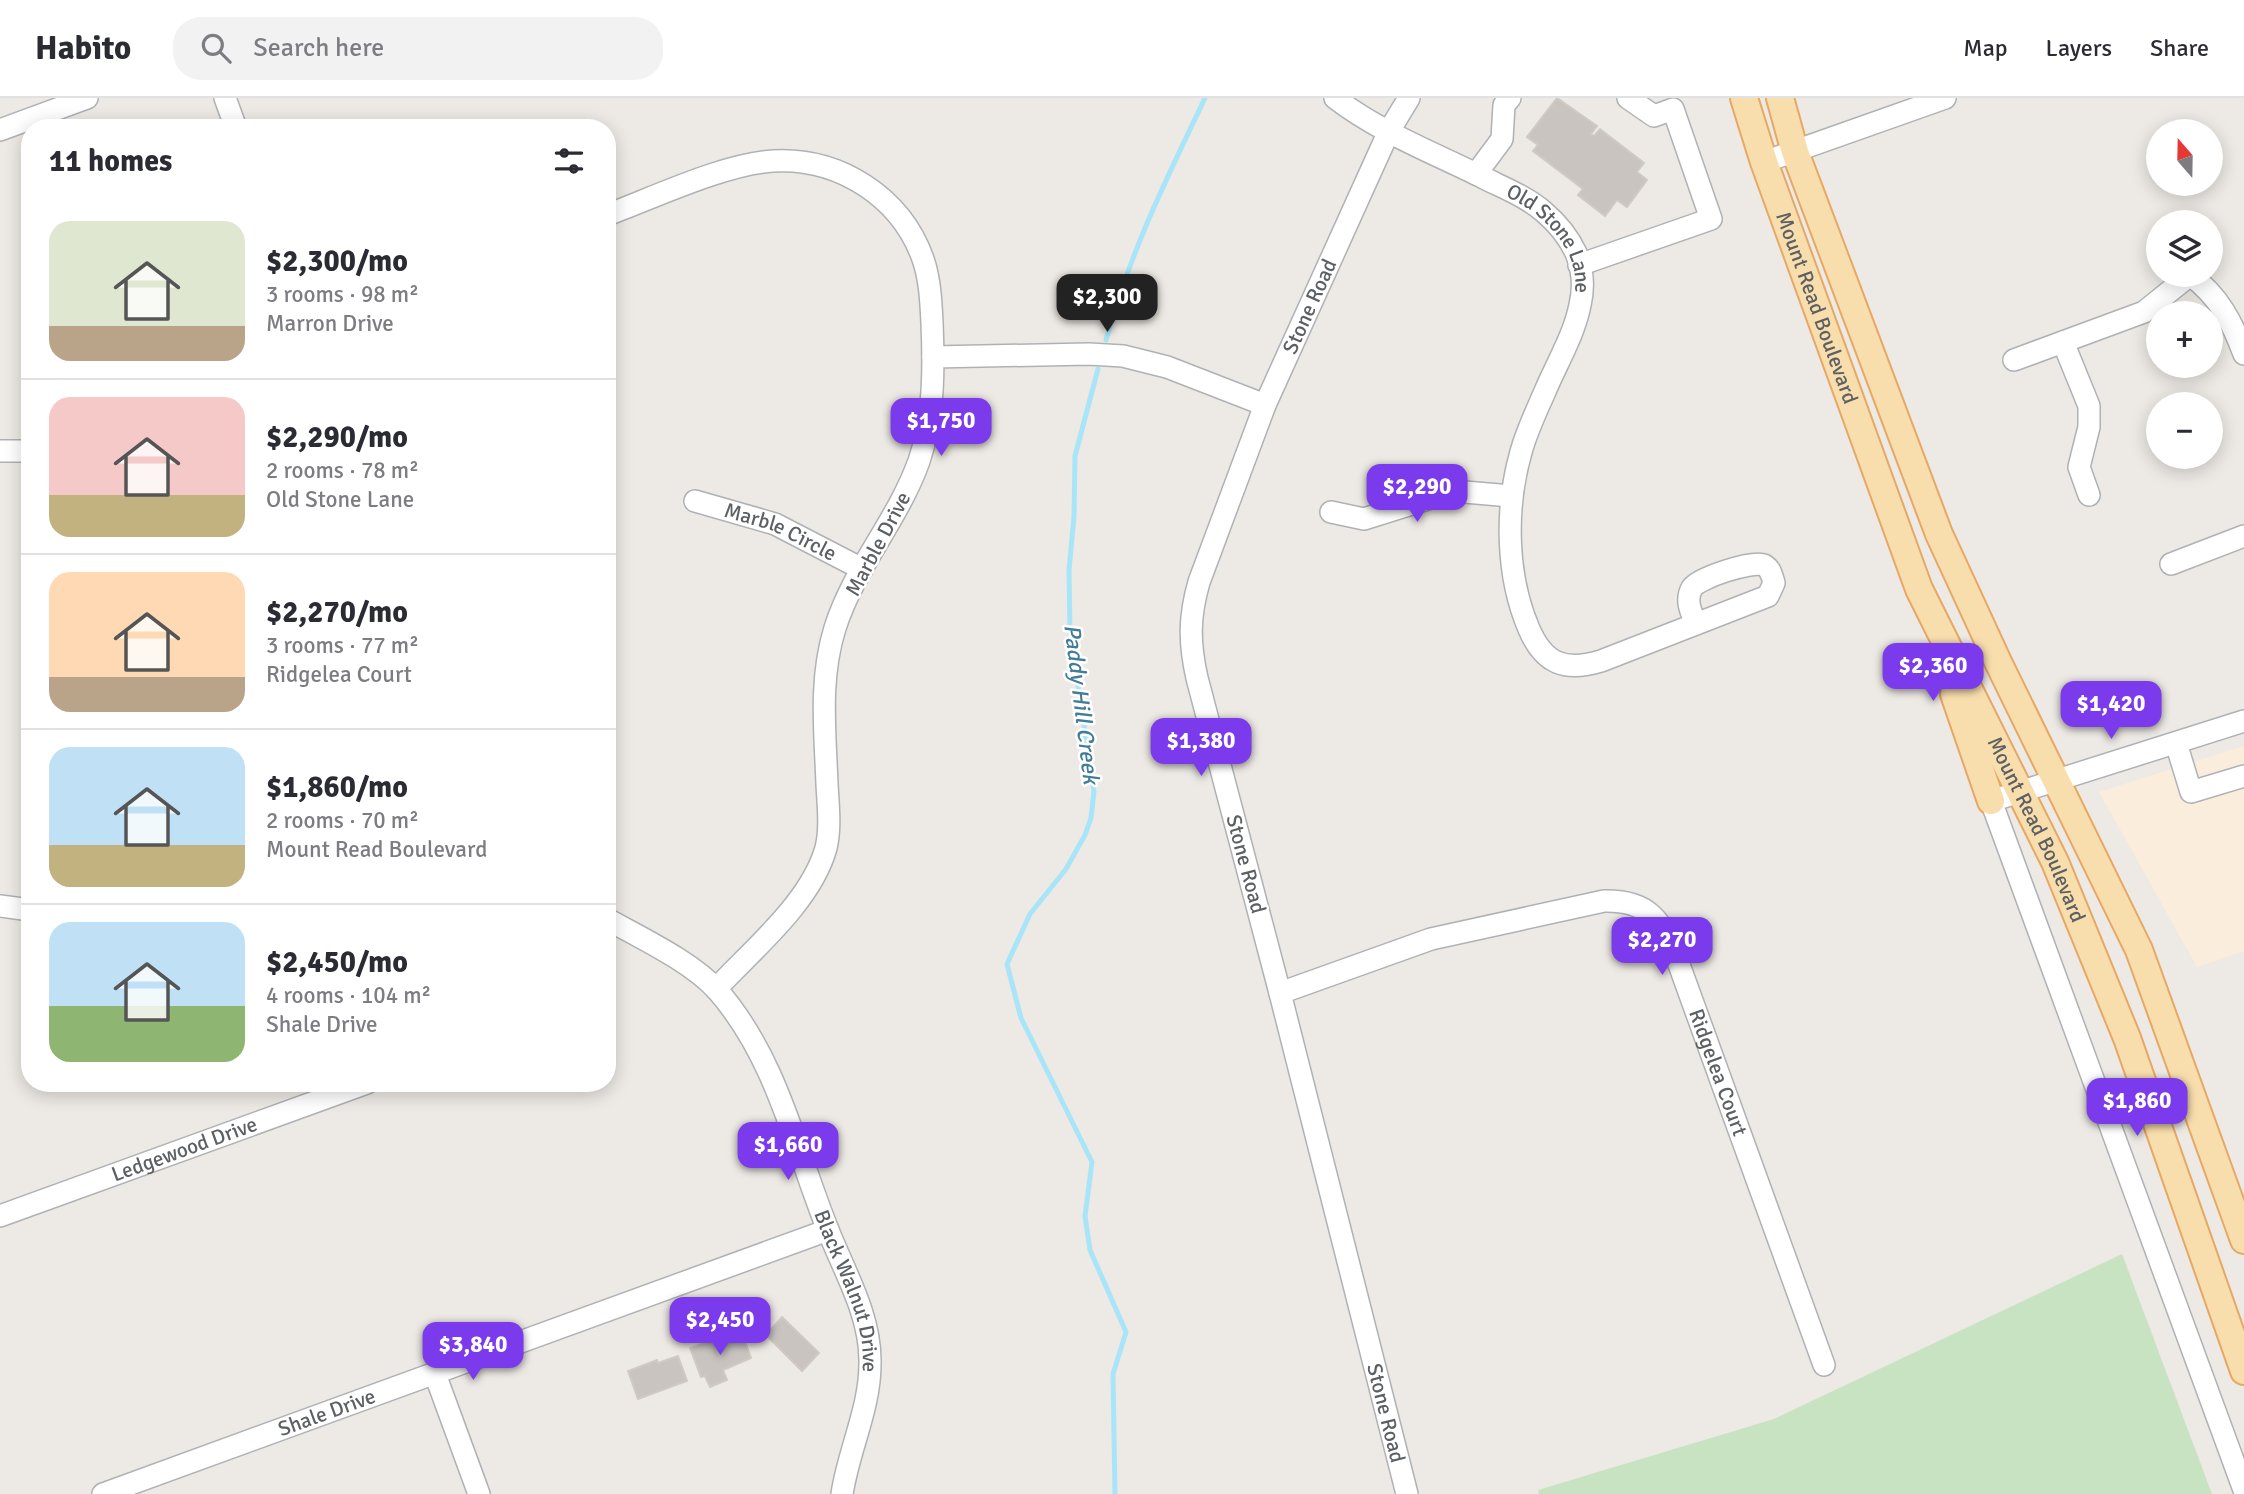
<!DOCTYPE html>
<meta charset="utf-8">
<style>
body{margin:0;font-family:Signika,sans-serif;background:#f2f2f3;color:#2b2b33;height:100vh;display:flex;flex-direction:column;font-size:26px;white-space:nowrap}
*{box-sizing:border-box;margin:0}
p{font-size:23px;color:#7c7c81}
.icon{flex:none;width:38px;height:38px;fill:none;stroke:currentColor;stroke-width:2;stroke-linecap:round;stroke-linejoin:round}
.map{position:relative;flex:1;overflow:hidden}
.sheet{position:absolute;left:21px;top:21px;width:595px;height:973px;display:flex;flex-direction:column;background:#fff;border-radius:28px;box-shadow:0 4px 18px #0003}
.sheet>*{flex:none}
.needle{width:46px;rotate:340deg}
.buttons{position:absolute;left:2146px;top:21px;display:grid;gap:14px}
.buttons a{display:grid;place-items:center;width:77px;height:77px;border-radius:50%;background:#fff;box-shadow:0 4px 18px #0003;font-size:35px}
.price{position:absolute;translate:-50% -60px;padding:0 16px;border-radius:14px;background:#7c3aed;color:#fff;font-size:23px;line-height:46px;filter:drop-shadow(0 2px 4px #0008)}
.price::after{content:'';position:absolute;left:50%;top:42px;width:21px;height:16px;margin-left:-10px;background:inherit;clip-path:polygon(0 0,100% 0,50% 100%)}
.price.current{background:#222;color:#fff}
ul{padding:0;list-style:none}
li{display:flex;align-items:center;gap:21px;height:175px;padding:0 28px}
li+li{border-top:2px solid #e1e1e2}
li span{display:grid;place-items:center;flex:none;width:196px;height:140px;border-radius:21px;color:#555}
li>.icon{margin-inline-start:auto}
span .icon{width:84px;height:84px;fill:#fffc;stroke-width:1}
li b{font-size:30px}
h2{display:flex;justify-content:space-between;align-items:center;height:84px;padding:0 28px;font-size:30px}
header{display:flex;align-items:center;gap:42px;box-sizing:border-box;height:98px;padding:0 35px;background:#fff;border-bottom:2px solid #e1e1e2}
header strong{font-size:33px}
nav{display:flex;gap:38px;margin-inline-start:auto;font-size:24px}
.search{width:490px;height:63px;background:#f2f2f3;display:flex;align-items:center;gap:18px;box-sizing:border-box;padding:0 24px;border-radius:28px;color:#7c7c81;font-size:26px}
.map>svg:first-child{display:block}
.commercial{fill:#fbeddb}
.green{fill:#c8e3c2}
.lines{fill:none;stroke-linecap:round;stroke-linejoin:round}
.stream{stroke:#a9e5f8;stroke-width:5}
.building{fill:#c9c4c0;stroke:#d1cac3;stroke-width:2}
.minor-casing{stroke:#afb2b5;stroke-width:24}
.major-casing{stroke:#e6a864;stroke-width:30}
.minor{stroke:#fff;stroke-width:21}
.major{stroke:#f9dead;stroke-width:26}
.labels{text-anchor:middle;stroke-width:5;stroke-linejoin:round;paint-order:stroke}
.street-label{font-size:21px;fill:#5c6063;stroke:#fff}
.water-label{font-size:23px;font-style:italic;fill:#417c98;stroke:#fff}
</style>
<header>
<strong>Habito</strong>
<div class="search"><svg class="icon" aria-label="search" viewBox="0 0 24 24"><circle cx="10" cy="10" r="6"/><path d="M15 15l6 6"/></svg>Search here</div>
<nav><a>Map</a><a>Layers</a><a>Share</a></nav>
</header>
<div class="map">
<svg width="2244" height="1396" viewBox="0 0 2244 1396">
<rect width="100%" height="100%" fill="#ede9e4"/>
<polygon class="commercial" points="2244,648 2244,853 2197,869 2099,694"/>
<polygon class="green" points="2122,1156 2212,1396 1539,1396 1538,1392 1774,1321"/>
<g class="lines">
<g class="stream">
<path d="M 1106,242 C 1129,157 1167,79 1205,0"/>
<polyline points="1098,271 1075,358 1074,419 1069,472 1070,535 1094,693 1091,720 1085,737 1066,771 1030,816 1007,866 1021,920 1092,1064 1085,1118 1090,1152 1126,1234 1113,1276 1115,1396"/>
</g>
</g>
<g class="building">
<polygon points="1557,0 1597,28 1591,36 1594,38 1600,31 1644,65 1637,74 1647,82 1627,109 1617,102 1605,118 1578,97 1583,91 1533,53 1538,47 1527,39"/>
<polygon points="782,1219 819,1255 802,1273 766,1237"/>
<polygon points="742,1235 751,1260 723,1272 727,1282 710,1289 705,1278 701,1279 690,1250 726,1237 727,1240"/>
<polygon points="678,1258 687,1283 638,1301 628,1273 657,1262 658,1265"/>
</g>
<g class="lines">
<defs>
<g id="minor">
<polyline points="225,0 236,30"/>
<path id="s1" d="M 1335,0 C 1379,34 1434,55 1484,80 C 1504,90 1527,99 1544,114 C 1557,125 1569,140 1576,155 C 1583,172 1584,190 1580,207 C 1574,237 1558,263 1546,291 C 1537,312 1527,332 1521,354 C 1505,410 1506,478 1529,531 C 1544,566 1565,574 1601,563 L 1768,498 L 1774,485 C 1772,478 1771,471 1764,467 C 1753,462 1698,480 1692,490 C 1685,502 1691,514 1696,526"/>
<polyline points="0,32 87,0"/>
<polyline points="1764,64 1945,0"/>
<polyline points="1476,76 1502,41 1504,7 1510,0"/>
<path d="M 607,117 C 655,99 724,66 773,63 C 839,59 901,99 923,161 C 930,181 931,204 932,225 C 934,271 934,319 919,363 C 898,422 854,470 835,530 C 819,581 825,633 827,686 C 828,706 831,730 826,750 C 811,804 753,851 716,891"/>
<polyline points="1579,167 1711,121 1673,11 1654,18 1628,0"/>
<path d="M 2190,177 C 2219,198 2232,224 2244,256"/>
<polyline points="2063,244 2089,308 2089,329 2079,369 2089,397"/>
<polyline points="933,259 1089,256 1123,258 1167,269 1265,307"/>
<polyline points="2014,262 2144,214 2190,177"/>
<polyline points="0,353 30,353"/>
<path id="s2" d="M 695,403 L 775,426 L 862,471"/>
<polyline points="1331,414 1364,421 1453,393 1511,398"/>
<polyline points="2171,466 2244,438"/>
<polyline points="2244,623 1991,703 2244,1392"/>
<polyline points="2176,645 2191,694 2244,678"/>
<polyline points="0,808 30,812"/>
<path id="s3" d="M 607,821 C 641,840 692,864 718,893 C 777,961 795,1050 828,1132 C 844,1173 870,1216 870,1262 C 871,1309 849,1350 842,1396"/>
<path id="s4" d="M 1280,895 L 1431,841 L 1604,803 C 1649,802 1661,822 1677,861 L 1824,1267"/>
<path id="s5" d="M 0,1118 L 367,985"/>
<polyline points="435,1276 479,1396"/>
<path id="s6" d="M 103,1396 L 828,1132"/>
<path id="s7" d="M 1407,1396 L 1280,895 L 1197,580 C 1189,544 1189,519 1199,484 L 1265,307 L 1389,33 L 1409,0"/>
</g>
<g id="major">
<path id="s8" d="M 1744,0 L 1764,64 L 1919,491 L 2055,764 L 2127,940 L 2244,1273"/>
<polyline points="1780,0 1795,54 1939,436 1998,564 2139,852 2244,1142"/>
<polyline points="1954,596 1991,703"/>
</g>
</defs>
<use href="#minor" class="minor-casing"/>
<use href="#major" class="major-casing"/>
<use href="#minor" class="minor"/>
<use href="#major" class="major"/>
</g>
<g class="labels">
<g class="street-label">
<text dy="7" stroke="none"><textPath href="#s1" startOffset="264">Old Stone Lane</textPath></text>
<text dy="7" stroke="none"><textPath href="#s7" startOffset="1237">Stone Road</textPath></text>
<text dy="7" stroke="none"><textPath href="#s8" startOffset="222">Mount Read Boulevard</textPath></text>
<text dy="7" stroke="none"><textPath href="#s2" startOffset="91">Marble Circle</textPath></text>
<text transform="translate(878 446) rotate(-62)" y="7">Marble Drive</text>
<text dy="7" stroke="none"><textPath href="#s8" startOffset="789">Mount Read Boulevard</textPath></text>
<text transform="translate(1246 766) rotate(75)" y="7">Stone Road</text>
<text dy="7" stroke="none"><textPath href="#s4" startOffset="560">Ridgelea Court</textPath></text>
<text dy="7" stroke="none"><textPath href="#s5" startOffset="196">Ledgewood Drive</textPath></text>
<text dy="7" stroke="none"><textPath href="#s3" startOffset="462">Black Walnut Drive</textPath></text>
<text dy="7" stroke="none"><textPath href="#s6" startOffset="238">Shale Drive</textPath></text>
<text transform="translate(1386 1315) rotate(76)" y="7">Stone Road</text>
</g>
<g class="water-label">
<text transform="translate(1082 606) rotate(83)" y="8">Paddy Hill Creek</text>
</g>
</g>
</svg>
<div class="buttons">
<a><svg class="needle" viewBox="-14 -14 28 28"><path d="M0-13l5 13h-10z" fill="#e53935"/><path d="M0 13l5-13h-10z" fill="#7c7c81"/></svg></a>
<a><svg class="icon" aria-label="layers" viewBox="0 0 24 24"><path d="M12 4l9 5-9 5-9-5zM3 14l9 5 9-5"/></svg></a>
<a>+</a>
<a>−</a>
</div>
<b class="price current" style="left:1107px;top:236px">$2,300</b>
<b class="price" style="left:941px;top:360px">$1,750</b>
<b class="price" style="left:1417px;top:426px">$2,290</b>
<b class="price" style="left:1933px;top:605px">$2,360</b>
<b class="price" style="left:2111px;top:643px">$1,420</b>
<b class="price" style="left:1201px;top:680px">$1,380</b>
<b class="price" style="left:1662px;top:879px">$2,270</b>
<b class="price" style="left:2137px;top:1040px">$1,860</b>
<b class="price" style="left:788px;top:1084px">$1,660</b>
<b class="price" style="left:720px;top:1259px">$2,450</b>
<b class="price" style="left:473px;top:1284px">$3,840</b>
<section class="sheet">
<h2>11 homes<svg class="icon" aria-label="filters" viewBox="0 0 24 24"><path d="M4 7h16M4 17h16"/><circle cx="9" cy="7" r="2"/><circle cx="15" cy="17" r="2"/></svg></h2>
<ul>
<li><span style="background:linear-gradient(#dfe7d0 75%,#b9a48a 0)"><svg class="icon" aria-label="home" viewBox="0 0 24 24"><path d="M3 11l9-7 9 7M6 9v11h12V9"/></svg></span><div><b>$2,300/mo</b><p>3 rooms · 98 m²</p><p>Marron Drive</p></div></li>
<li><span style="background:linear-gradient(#f6c9c9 70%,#c2b280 0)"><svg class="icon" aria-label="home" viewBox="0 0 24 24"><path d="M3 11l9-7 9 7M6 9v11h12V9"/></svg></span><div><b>$2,290/mo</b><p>2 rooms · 78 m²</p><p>Old Stone Lane</p></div></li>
<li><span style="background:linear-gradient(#ffd9b3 75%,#b9a48a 0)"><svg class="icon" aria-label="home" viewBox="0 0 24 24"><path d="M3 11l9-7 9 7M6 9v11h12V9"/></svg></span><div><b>$2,270/mo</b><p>3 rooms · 77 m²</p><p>Ridgelea Court</p></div></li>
<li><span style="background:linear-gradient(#bfe0f5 70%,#c2b280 0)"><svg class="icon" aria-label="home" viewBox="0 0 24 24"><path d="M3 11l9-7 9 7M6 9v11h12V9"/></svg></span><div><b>$1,860/mo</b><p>2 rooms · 70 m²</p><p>Mount Read Boulevard</p></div></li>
<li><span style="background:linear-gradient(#bfe0f5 60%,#8fb573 0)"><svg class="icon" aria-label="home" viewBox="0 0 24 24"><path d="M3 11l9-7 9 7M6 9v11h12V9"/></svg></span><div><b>$2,450/mo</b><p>4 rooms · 104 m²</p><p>Shale Drive</p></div></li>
</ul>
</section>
</div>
